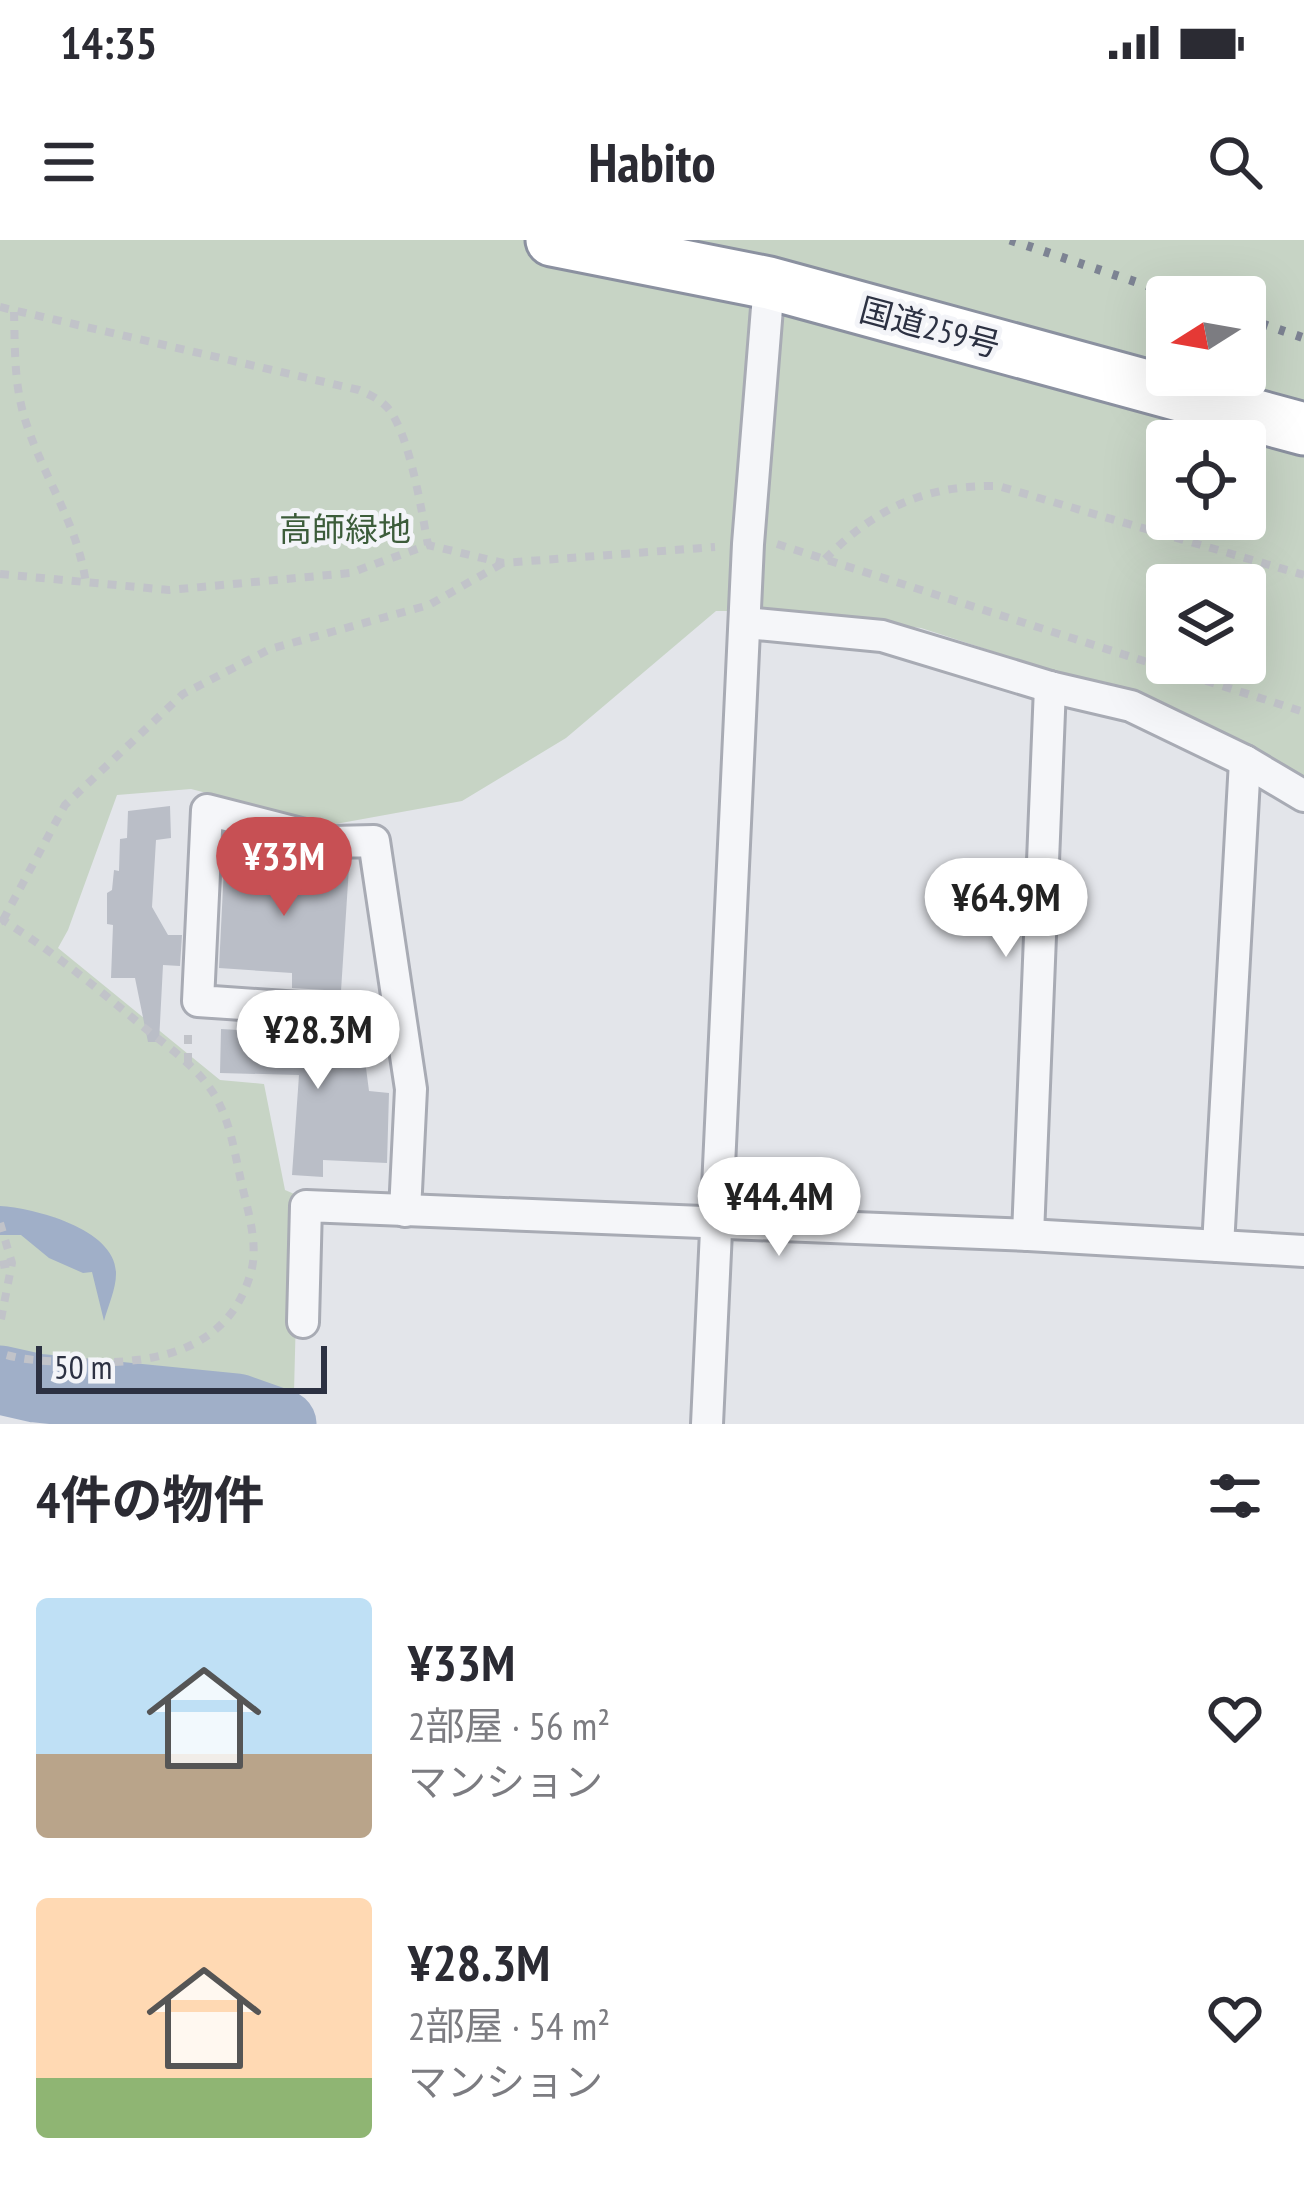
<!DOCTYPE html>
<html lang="ja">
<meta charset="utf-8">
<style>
body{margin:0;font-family:"PT Sans Narrow","Noto Sans JP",sans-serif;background:#f7f7f7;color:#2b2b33;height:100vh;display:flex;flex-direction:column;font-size:45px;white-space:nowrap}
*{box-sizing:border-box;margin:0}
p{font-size:39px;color:#7c7c81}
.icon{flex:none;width:66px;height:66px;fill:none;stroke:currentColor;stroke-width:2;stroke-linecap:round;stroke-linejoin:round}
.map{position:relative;height:1184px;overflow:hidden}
.side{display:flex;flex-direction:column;background:#fff;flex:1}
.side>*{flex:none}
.needle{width:78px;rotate:259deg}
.fabs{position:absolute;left:1146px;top:36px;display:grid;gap:24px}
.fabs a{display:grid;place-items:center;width:120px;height:120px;border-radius:12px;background:#fff;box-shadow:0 12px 48px #0002;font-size:60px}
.scale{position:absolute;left:36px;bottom:30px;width:291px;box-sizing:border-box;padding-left:12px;border:6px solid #2c3142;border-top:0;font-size:33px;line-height:42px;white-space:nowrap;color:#2c3142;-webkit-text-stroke:9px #f3f4f8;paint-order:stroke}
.price{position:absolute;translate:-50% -102px;padding:0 27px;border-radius:42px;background:#fff;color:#222;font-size:39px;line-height:78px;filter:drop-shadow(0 3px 6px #0008)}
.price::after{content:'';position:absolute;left:50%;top:72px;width:36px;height:27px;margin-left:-18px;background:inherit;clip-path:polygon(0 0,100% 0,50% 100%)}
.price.active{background:#c75054;color:#fff}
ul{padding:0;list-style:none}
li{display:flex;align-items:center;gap:36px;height:300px;padding:0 36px}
li span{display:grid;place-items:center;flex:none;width:336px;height:240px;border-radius:12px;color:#555}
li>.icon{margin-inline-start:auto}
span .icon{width:144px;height:144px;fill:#fffc;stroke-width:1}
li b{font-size:51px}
h2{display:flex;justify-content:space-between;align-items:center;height:144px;padding:0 36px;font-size:51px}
.status{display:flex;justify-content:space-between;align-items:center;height:84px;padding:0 60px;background:#fff;direction:ltr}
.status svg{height:33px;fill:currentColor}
header{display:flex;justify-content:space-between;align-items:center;height:156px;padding:0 36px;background:#fff;font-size:54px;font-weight:800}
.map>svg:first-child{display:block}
.green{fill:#c7d4c5;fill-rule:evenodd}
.water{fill:#a0afc8}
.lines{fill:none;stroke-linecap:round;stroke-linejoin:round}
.river{stroke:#a0afc8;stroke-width:69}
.building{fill:#babec7}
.minor-casing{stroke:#a8abb4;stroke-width:36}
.trunk-casing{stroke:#8b91a0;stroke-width:57}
.path{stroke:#c1c3c9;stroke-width:8;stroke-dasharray:9 9;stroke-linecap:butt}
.minor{stroke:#f5f6f9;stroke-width:30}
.trunk{stroke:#fff;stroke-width:51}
.rail{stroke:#7d8393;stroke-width:9;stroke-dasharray:6 12;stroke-linecap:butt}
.labels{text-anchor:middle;stroke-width:10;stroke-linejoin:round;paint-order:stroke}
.street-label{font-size:33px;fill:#2c3142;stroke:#f3f4f8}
.park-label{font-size:33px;fill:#3c5c3a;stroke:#f3f4f8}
</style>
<div class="status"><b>14:35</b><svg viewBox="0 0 49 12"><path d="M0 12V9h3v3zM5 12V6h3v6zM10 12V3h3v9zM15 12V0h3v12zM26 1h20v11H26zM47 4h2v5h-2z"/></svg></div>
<header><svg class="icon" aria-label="menu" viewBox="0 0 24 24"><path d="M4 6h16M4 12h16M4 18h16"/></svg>Habito<svg class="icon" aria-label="search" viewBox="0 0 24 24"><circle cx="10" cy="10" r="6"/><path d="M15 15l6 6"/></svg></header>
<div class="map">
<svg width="1304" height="1184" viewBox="0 0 1304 1184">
<rect width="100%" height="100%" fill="#e3e5ea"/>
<path class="green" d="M 0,0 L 1304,0 L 1304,539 L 1221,491 L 1140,459 L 921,388 L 764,371 L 716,371 L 566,498 L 462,561 L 330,585 L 191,549 L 117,555 L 68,690 L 58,708 L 220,840 L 264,844 L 285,950 L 299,956 L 294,1152 C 203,1137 111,1144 20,1128 L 8,1172 L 0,1170 ZM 1167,57 L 1245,57 L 1245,135 L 1167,135 ZM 1167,201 L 1245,201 L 1245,279 L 1167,279 ZM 1167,345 L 1245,345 L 1245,423 L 1167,423 Z"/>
<path class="water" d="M 0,966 C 34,968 117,989 116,1034 C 116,1049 108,1066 104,1081 L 92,1032 L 83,1033 L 49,1018 L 21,995 L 0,995 Z"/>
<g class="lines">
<polyline class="river" points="0,1140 36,1148 237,1168 282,1184"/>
</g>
<g class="building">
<polygon points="170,566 171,598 156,600 152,667 168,695 182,695 180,726 163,725 159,802 148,802 135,738 111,738 113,685 107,684 107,653 112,650 114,630 119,631 120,599 127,598 128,571"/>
<polygon points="225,607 264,607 263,623 349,627 341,751 292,748 292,733 219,728"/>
<polygon points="291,787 338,790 338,797 362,797 369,851 389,853 387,923 323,920 323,937 292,935 299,835 220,833 221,789 291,793"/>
</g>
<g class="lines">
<defs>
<g id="minor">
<polyline points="746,383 882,396 1050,447 1131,466 1245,521 1304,556"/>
<polyline points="399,775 198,761 207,570 332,602 374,601 411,849 405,971"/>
<polyline points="1028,995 1050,447"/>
<polyline points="1218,1006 1245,521"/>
<polyline points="303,1082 306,966 1028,995 1304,1011"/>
<polyline points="707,1184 748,304 769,43"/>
</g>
<polyline id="trunk" points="552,0 769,43 1304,189"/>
</defs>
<use href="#minor" class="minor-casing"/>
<use href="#trunk" class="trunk-casing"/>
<g class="path">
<path d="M 0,67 L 359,150 C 371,155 383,161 391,172 C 411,203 421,268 428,305"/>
<path d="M 14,72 C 15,107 14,142 24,176 C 41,234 78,283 86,344"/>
<polyline points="777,304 1304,472"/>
<path d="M 825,319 C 876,268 924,245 998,246 L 1304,335"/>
<polyline points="0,334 169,350 350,333 428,305 503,323 715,307"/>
<polyline points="3,680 65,565 183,454 270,409 429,365 503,323"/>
<path d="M 0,682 L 3,680 C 52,711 97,748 141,785 C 164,804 191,822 209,847 C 229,873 234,910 241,941 C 247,968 259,1004 251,1032 C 228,1116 146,1125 72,1122 C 47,1121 24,1121 0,1113"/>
<polyline points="188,822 188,789"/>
<polyline points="0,983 12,1023 0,1084"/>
<polyline points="0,1025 12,1023"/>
</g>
<use href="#minor" class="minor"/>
<use href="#trunk" class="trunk"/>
<g class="rail">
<polyline points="1010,0 1181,57"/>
<polyline points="1245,78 1304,98"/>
</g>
</g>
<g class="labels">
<g class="street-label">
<text transform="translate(930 87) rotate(15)" y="12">国道259号</text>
</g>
<g class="park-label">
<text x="345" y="301">高師緑地</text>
</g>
</g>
</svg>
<div class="fabs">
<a><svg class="needle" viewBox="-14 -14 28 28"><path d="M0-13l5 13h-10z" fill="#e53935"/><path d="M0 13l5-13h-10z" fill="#7c7c81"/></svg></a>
<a><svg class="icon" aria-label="locate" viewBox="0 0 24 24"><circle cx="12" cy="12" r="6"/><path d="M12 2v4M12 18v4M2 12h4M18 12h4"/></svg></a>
<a><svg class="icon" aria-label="layers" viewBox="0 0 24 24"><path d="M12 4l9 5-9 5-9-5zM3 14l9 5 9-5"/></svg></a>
</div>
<div class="scale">50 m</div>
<b class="price active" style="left:284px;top:679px">¥33M</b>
<b class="price" style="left:1006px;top:720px">¥64.9M</b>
<b class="price" style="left:318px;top:852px">¥28.3M</b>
<b class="price" style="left:779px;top:1019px">¥44.4M</b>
</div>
<section class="side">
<h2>4件の物件<svg class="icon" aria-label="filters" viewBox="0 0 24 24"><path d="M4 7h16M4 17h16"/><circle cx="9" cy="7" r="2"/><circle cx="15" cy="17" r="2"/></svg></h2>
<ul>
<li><span style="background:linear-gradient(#bfe0f5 65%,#b9a48a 0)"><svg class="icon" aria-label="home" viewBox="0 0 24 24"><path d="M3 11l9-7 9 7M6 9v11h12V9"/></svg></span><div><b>¥33M</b><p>2部屋 · 56 m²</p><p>マンション</p></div><svg class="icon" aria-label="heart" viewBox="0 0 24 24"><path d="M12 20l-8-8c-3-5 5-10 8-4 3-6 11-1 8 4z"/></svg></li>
<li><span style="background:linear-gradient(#ffd9b3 75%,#8fb573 0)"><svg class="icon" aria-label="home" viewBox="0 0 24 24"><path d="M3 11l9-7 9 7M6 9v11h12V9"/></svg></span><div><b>¥28.3M</b><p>2部屋 · 54 m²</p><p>マンション</p></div><svg class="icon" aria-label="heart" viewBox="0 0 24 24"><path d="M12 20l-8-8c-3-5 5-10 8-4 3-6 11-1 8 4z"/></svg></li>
</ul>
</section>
